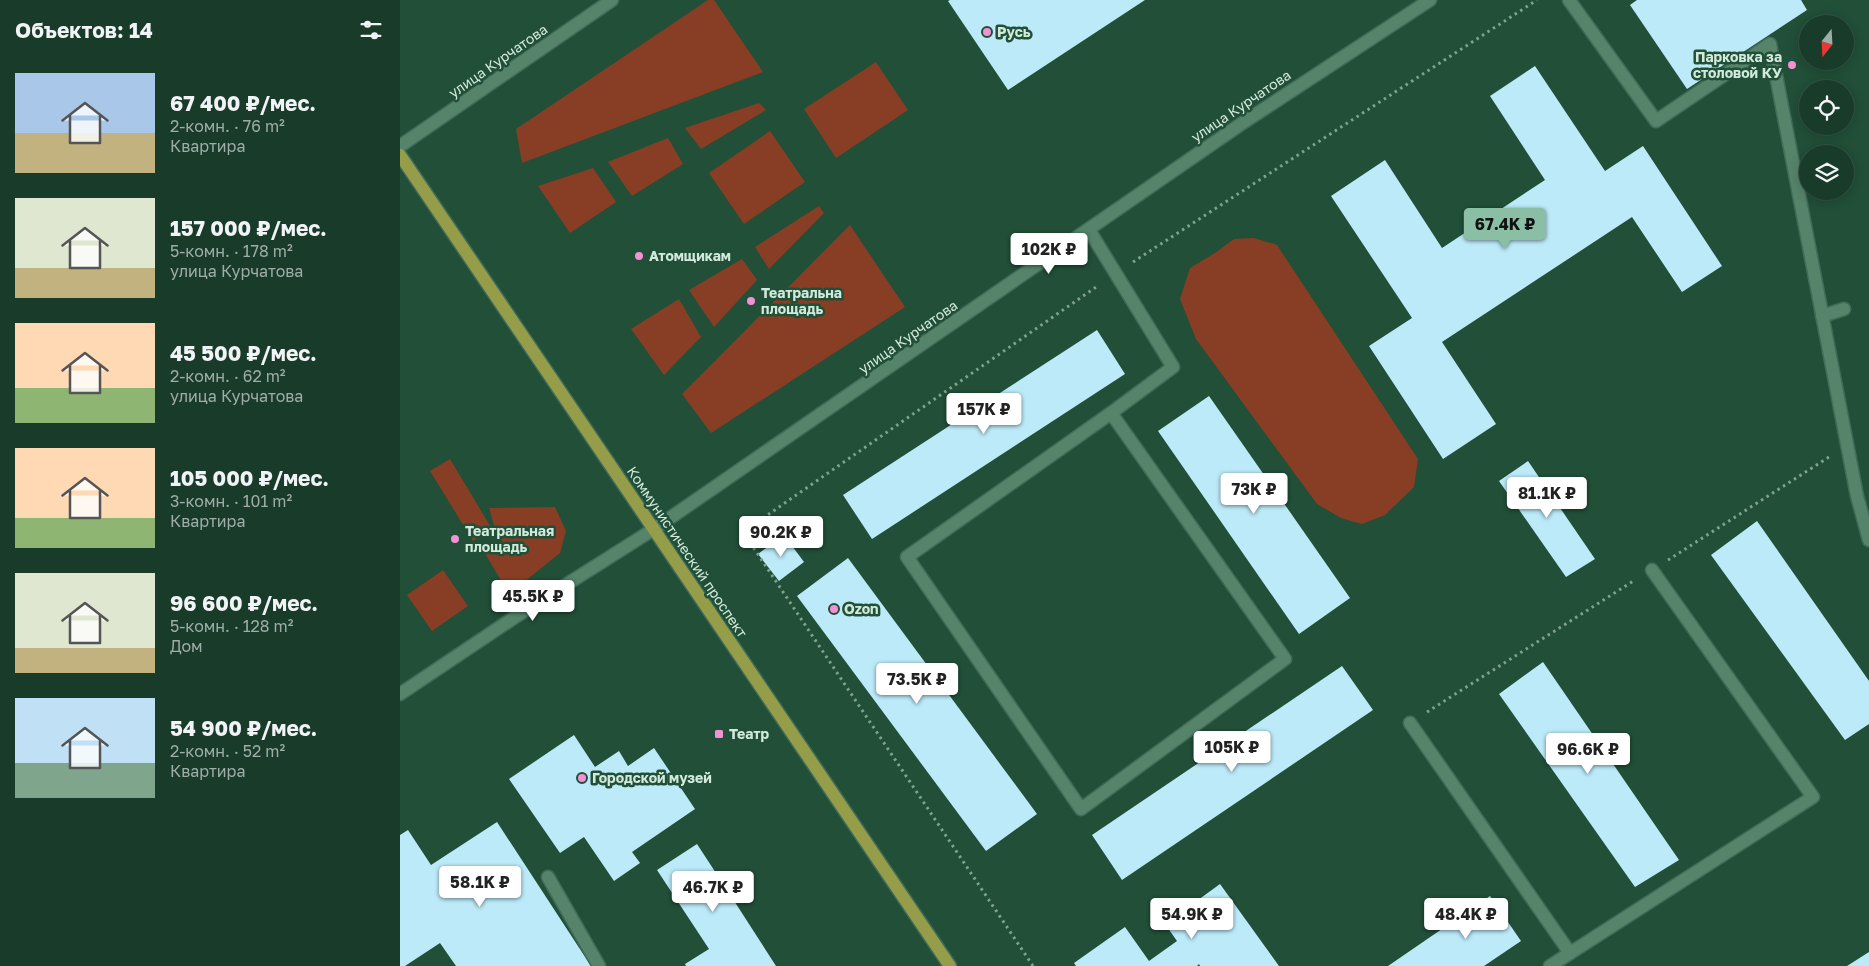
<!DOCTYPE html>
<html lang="ru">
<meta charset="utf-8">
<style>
body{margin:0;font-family:"Golos Text",sans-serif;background:#264636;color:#f1f3f6;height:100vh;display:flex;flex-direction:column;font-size:19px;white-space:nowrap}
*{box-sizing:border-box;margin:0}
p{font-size:16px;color:#9fada8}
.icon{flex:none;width:28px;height:28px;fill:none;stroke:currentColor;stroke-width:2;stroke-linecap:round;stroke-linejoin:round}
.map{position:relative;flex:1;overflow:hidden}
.drawer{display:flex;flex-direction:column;background:#193b2a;width:400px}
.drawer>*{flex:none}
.needle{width:32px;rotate:198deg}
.controls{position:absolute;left:1399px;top:15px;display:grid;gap:10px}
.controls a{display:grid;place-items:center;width:55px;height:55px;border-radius:50%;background:#193b2a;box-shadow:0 2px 12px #0003,0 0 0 1px #375547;font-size:25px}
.price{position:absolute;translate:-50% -42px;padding:0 11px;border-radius:5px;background:#fff;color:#222;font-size:16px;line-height:32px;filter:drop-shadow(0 1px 2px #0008)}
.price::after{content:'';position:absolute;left:50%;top:30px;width:15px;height:11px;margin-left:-8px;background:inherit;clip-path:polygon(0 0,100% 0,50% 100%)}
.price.active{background:#8abfa5;color:#111}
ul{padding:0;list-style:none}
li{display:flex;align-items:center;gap:15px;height:125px;padding:0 15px}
li span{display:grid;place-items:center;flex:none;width:140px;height:100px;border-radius:0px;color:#555}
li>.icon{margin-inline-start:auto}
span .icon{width:60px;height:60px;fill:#fffc;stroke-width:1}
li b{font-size:21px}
h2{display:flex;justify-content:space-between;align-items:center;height:60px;padding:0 15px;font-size:21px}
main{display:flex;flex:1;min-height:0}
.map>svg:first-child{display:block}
.green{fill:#883e24}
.building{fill:#bceaf9}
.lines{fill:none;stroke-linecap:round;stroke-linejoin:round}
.minor-casing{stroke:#406b58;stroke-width:15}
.major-casing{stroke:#406b58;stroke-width:15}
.path{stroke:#7fa18f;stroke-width:3;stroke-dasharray:2.5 4;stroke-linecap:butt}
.minor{stroke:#55846a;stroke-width:12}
.major{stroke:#969d49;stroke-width:12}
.poi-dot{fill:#f391d5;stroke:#214f38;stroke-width:2}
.labels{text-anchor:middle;stroke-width:5;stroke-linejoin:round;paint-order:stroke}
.poi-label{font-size:14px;font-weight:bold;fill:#d2eadc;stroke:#214f38;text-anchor:start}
.street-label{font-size:14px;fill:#d2eadc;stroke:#214f38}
</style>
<main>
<section class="drawer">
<h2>Объектов: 14<svg class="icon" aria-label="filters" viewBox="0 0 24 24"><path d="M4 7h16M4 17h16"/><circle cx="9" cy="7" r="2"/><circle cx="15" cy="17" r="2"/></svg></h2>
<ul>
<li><span style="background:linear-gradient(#a9c7e8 60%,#c2b280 0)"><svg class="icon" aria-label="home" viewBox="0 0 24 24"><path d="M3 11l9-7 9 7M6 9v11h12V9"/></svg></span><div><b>67 400 ₽/мес.</b><p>2-комн. · 76 m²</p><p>Квартира</p></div></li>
<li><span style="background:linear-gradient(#dfe7d0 70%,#c2b280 0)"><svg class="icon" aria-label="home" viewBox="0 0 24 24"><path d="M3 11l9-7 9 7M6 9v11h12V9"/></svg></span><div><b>157 000 ₽/мес.</b><p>5-комн. · 178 m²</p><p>улица Курчатова</p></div></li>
<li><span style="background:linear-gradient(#ffd9b3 65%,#8fb573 0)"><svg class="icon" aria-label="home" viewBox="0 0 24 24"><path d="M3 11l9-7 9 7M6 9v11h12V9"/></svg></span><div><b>45 500 ₽/мес.</b><p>2-комн. · 62 m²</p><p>улица Курчатова</p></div></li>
<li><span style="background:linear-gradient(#ffd9b3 70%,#8fb573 0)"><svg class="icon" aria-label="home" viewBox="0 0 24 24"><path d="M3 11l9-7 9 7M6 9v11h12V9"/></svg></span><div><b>105 000 ₽/мес.</b><p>3-комн. · 101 m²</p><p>Квартира</p></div></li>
<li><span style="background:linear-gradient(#dfe7d0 75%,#c2b280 0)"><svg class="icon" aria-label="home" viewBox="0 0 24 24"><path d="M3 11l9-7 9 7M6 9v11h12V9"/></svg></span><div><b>96 600 ₽/мес.</b><p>5-комн. · 128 m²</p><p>Дом</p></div></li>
<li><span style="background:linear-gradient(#bfe0f5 65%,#7fa58c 0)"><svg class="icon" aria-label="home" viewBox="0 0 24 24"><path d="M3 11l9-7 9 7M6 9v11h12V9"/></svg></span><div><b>54 900 ₽/мес.</b><p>2-комн. · 52 m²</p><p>Квартира</p></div></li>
</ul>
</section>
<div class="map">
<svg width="1469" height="966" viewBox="0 0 1469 966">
<rect width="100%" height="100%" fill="#214f38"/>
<g class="green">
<polygon points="308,0 314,0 363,72 122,163 116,129"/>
<polygon points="476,62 508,110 436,158 404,109"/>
<polygon points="359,103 366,110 301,149 285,128"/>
<polygon points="370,131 405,182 344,224 309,173"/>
<polygon points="268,138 283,164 232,196 208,162"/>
<polygon points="193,168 216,202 170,233 138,186"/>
<polygon points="419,206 424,213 369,269 355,247"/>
<polygon points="450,225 505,307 311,433 282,394"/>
<polygon points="854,238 877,245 1018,459 1014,487 985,515 962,524 941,518 917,504 796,339 780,299 790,268 815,253 834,239"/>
<polygon points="342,259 357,280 314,327 289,290"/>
<polygon points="279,299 301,337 264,375 231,329"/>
<polygon points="50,459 92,529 73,541 30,471"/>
<polygon points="155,507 166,531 160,553 109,594 83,550 98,539 89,508"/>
<polygon points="43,570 68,606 32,631 7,595"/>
</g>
<g class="building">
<polygon points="550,0 745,0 608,90 548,1"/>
<polygon points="1237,0 1401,0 1407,10 1287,89 1230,5"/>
<polygon points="1135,66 1205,171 1243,146 1322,266 1282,292 1232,217 1042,342 1096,424 1043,459 969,346 1012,318 931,196 985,160 1042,248 1145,180 1090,96"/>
<polygon points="697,330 725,374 472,539 443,495"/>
<polygon points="809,396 950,598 899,634 758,431"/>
<polygon points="1128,461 1195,559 1166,577 1099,481"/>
<polygon points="1357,521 1469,681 1469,724 1445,740 1311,555"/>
<polygon points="384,535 404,562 379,581 358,554"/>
<polygon points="448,558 637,814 586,851 397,596"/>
<polygon points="1143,662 1279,860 1235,887 1099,694"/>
<polygon points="942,666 973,710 722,880 692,835"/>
<polygon points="174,735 195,767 219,751 228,766 254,748 295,809 232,852 240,863 214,881 184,837 160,853 109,779"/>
<polygon points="97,822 191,966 56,966 40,943 5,966 0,966 0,835 8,830 31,865"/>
<polygon points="297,844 329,893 376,966 286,966 285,964 309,949 257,870"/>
<polygon points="820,884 879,966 800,966 799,964 797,966 676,966 674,963 725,927 749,961 777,941 765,924"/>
<polygon points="1090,896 1121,941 1084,966 988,966"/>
<polygon points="1469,952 1469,966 1447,966"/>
</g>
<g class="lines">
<defs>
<g id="minor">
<polyline points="1169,0 1256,121 1370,44 1457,496 1469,540"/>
<polyline points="0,146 212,0"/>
<polyline points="689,230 773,367 711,413"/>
<polyline points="1422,316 1444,309"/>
<polygon points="711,413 885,659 681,809 507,557"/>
<polyline points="0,694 115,617 254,529 841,124 1030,0"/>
<polyline points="1010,723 1170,953"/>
<polyline points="148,877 199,966"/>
<polyline points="1150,966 1413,797 1252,570"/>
</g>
<polyline id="major" points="0,155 550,966"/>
</defs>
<use href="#minor" class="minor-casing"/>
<use href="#major" class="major-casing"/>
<g class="path">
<polyline points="733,262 1137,0"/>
<polyline points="1268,560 1429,457"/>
<polyline points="1027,712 1235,580"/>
<polyline points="633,966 343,532 699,285"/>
</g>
<use href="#minor" class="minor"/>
<use href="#major" class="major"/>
</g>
<g class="poi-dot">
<circle cx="587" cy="32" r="5"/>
<circle cx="1392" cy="65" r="5"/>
<circle cx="239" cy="256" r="5"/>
<circle cx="351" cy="301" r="5"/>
<circle cx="55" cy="539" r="5"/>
<circle cx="434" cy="609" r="5"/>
<rect x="314" y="729" width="10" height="10" rx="2.5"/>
<circle cx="182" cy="778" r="5"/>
</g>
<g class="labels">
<g class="poi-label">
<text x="597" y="37">Русь</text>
<text x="1382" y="62" text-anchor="end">Парковка за<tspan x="1382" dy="16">столовой КУ</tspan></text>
<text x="249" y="261">Атомщикам</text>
<text x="361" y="298">Театральна<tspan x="361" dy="16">площадь</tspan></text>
<text x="65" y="536">Театральная<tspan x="65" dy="16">площадь</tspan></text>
<text x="444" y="614">Ozon</text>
<text x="329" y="739">Театр</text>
<text x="192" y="783">Городской музей</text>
</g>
<g class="street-label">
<text transform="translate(98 61) rotate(-35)" y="5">улица Курчатова</text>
<text transform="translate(841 106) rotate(-34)" y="5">улица Курчатова</text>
<text transform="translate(508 337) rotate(-35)" y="5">улица Курчатова</text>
<text transform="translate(287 552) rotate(56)" y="5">Коммунистический проспект</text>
</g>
</g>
</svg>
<div class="controls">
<a><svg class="needle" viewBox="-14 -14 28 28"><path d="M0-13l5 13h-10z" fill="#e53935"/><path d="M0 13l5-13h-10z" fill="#9fada8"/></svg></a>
<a><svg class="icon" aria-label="locate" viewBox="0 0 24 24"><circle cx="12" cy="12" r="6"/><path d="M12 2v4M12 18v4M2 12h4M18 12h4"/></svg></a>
<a><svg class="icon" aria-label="layers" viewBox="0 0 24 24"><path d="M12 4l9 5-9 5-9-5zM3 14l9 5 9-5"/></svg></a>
</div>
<b class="price active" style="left:1105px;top:250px">67.4K ₽</b>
<b class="price" style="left:649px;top:275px">102K ₽</b>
<b class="price" style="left:584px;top:435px">157K ₽</b>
<b class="price" style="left:854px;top:515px">73K ₽</b>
<b class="price" style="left:1147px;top:519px">81.1K ₽</b>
<b class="price" style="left:381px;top:558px">90.2K ₽</b>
<b class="price" style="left:133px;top:622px">45.5K ₽</b>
<b class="price" style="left:517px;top:705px">73.5K ₽</b>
<b class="price" style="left:832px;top:773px">105K ₽</b>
<b class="price" style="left:1188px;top:775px">96.6K ₽</b>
<b class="price" style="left:80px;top:908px">58.1K ₽</b>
<b class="price" style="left:313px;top:913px">46.7K ₽</b>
<b class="price" style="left:792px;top:940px">54.9K ₽</b>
<b class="price" style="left:1066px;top:940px">48.4K ₽</b>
</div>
</main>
